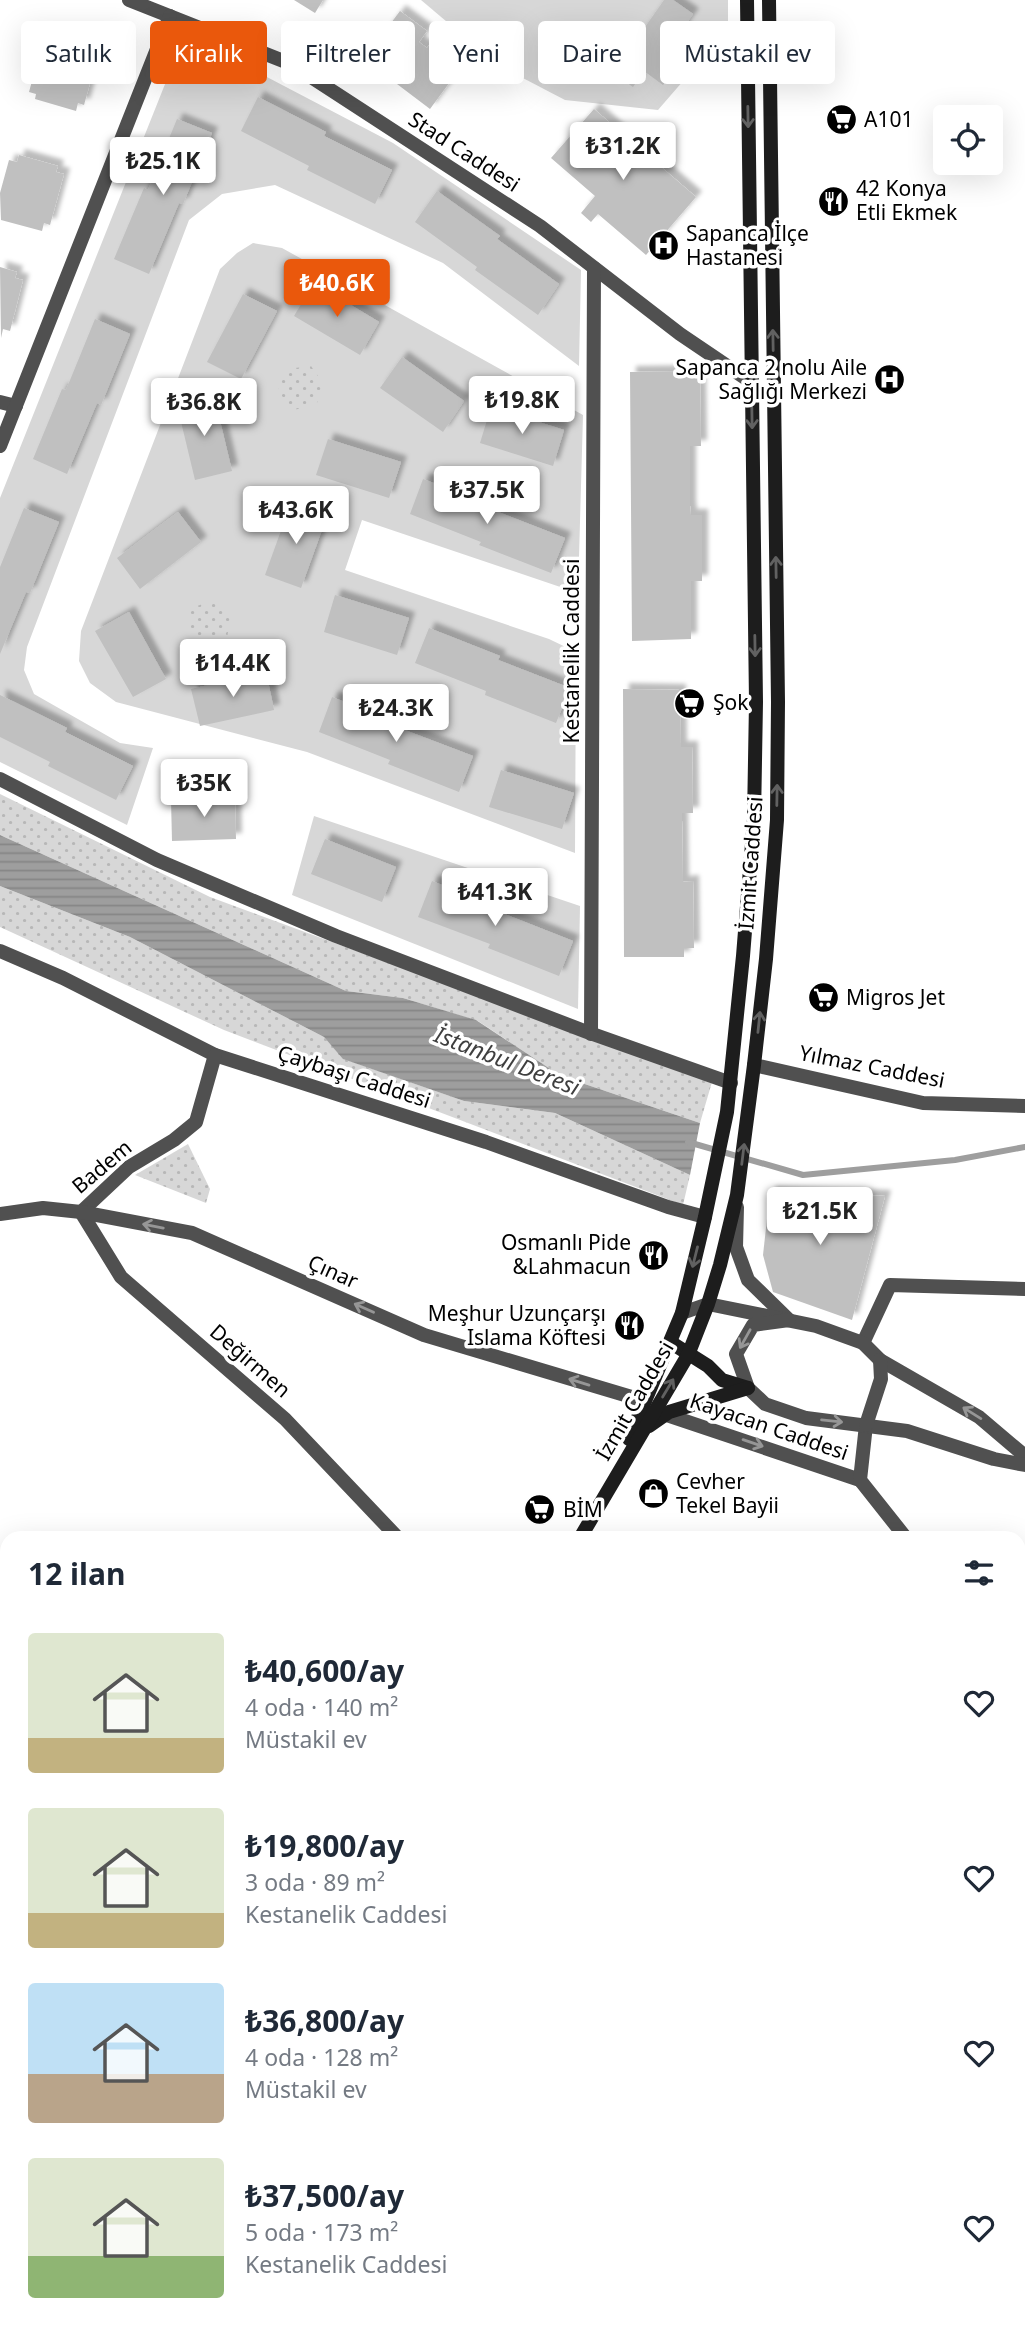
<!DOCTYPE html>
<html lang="tr">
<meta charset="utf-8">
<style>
body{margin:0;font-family:"Noto Sans",sans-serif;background:#f2f2f3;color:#1f2937;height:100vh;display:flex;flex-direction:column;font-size:26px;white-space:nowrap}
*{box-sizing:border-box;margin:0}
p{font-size:23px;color:#747a83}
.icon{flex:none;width:38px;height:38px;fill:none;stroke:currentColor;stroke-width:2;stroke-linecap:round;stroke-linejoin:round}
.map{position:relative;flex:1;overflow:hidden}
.drawer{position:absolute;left:0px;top:1531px;width:1026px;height:800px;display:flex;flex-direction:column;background:#fff;border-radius:21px 21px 0 0;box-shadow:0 7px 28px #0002}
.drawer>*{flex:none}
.hud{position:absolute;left:21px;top:21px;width:984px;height:63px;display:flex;gap:14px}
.tools{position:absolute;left:933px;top:105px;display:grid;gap:14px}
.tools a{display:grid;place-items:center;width:70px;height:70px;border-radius:7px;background:#fff;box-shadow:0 7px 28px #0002;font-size:35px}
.price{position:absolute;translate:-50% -60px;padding:0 16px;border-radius:7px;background:#fff;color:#222;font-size:23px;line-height:46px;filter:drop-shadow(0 2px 4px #0008)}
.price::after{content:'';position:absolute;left:50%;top:42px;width:21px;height:16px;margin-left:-10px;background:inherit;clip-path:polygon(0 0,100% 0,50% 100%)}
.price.active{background:#ea580c;color:#fff}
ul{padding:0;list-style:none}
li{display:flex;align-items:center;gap:21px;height:175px;padding:0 28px}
li span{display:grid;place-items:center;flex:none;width:196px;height:140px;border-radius:7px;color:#555}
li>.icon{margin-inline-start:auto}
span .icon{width:84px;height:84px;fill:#fffc;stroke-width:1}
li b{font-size:30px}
h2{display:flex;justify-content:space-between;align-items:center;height:84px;padding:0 28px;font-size:30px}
.tag{padding:0 24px;border-radius:7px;background:#fff;box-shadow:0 7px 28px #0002;font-size:24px;line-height:63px}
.tag.active{background:#ea580c;color:#fff}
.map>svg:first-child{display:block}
.grass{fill:#d7d7d7}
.park{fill:url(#park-dots)}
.water{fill:url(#water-rules)}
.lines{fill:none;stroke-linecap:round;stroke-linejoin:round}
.stream{stroke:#9e9e9e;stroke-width:6}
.building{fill:#c0c0c0;filter:url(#shadow)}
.minor{stroke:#505050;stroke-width:14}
.tertiary{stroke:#505050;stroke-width:14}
.secondary{stroke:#1d1d1d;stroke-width:14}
.oneway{stroke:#616161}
.oneway2{stroke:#969696}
.labels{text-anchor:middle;stroke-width:7;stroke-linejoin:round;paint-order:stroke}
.poi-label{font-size:21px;fill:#000;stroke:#fff;text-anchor:start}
.street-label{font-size:21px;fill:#000;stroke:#fff}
.water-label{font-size:23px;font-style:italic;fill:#3f3f3f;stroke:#fff}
</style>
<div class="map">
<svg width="1025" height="2330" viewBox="0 0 1025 2330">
<defs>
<pattern id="park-dots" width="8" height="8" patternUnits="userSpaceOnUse" patternTransform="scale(1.75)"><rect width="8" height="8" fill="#d7d7d7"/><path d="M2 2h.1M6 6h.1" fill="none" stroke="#b7b7b7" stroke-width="1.8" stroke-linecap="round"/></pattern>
<pattern id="water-rules" width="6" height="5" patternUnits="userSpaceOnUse" patternTransform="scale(1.75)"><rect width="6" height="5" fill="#9e9e9e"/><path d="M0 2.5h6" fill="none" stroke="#868686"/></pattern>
<filter id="shadow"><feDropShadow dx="6" dy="-6" stdDeviation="2" flood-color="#0004"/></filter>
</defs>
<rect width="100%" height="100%" fill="#fff"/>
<g class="grass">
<polygon points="421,0 728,0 728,29 658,110 565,100 498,65"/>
<polygon points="185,34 393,143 581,270 579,366 443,263 275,185 222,194 189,220 27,647 24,670 34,694 120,743 153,748 127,825 0,762 0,498"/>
<polygon points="253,243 282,248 583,415 578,593 362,520 345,570 549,639 576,652 575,853 307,752 116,702 90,683 79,661 81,631 220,269 237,253"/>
<polygon points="314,816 580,906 578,1009 292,895"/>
</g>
<g class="park">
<polygon points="311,366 325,386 315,407 290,410 278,389 287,369"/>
<polygon points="212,600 231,615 227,638 204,648 187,632 190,609"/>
<polygon points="0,794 210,897 712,1082 700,1123 561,1076 478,1021 403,998 346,991 0,835"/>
<polygon points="0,886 130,937 324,1037 344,1059 464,1101 555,1113 690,1175 683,1205 224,1030 0,927"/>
<polygon points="188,1144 210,1189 206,1203 135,1175"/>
</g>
<polygon class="water" points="0,835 346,991 403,998 476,1020 561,1076 700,1123 690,1175 555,1113 464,1101 343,1059 324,1037 130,937 0,886"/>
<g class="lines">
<polyline class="stream" points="688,1142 803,1175 955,1160 1025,1147"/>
</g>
<g class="building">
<polygon points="294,0 323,0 315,13"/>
<polygon points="664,0 673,0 693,14 683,28 697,38 663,85 644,71 633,87 613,73"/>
<polygon points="400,11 427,31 419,42 427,48 435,37 466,60 430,109 364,59"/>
<polygon points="52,35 91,46 90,52 98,54 84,105 78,103 76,111 35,99 36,94 29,92 43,40 50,42"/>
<polygon points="258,97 326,132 324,136 392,170 375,204 307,170 309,166 241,131"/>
<polygon points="594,109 696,197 646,255 598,214 591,222 581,213 595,196 551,158"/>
<polygon points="177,119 212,133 183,204 179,203 149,274 114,259 144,188 148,190"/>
<polygon points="19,155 58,166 56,172 64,174 50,225 44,223 42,231 1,220 0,193 9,160 17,162"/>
<polygon points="437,191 500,236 497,239 559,284 538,315 475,270 477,267 415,222"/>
<polygon points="0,267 17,272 15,278 23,280 10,331 3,329 1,338"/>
<polygon points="314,283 379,322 360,355 294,316"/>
<polygon points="243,294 277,311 241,379 207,362"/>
<polygon points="95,319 130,334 101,405 97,403 67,474 33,459 62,389 66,390"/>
<polygon points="402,357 464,401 443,432 380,388"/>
<polygon points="690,371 690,380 700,380 701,446 690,446 690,506 691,515 702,515 702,581 691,581 691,639 632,641 630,372"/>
<polygon points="214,396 232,471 195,480 177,405"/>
<polygon points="491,407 564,430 553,466 480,443"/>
<polygon points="328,439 401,462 389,498 316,475"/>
<polygon points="423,479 495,506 493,510 565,538 551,573 479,545 481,542 410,514"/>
<polygon points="291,503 327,516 301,588 265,575"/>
<polygon points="24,508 59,522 30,593 26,592 0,654 0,567"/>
<polygon points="178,512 201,542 140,589 117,558"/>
<polygon points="335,595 409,618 397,655 324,632"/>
<polygon points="129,612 166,679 133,697 95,631"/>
<polygon points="429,628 500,656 498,660 570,688 556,723 485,695 486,691 415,663"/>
<polygon points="266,672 274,710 200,726 191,689"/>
<polygon points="623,689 680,690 681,747 692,747 693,813 682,813 682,821 683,882 693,881 694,948 684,948 684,957 624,957"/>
<polygon points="0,695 67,728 65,732 133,766 116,800 48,766 50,762 0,737"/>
<polygon points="332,697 404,725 402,729 473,756 459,792 388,764 390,760 319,732"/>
<polygon points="501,770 574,793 562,829 489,807"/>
<polygon points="235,797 236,839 172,841 171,799"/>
<polygon points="325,839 396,867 382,902 311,874"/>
<polygon points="432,881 503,909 502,913 573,941 559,976 488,948 490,944 418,917"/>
<polygon points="770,1192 885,1196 852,1320 773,1292 763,1255"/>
</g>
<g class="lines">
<g class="minor">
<polyline points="129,0 291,64 540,226 680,334 751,382"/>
<polyline points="0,402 16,406"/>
<polyline points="0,446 170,16"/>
<polyline points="0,779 157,860 336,936 587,1032 731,1083"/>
<polyline points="0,951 63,978 215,1055 486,1142 668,1207 705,1217"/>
<polyline points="591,1034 594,268"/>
<polyline points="754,1065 923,1103 1025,1106"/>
<polyline points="81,1212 121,1277 285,1419 398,1538"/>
<polyline points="81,1212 129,1167 174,1140 196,1122 215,1055"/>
<polyline points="0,1214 43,1208 81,1212 192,1233 424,1335 645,1401"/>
<polyline points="863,1343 890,1285 1025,1289"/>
<polyline points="664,1414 860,1480"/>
<polyline points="866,1425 860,1480 906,1538"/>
<polyline points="1018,1685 1025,1693"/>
<polyline points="0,1772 7,1769"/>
<polyline points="1018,1794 1025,1794"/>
<polyline points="1018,2185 1025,2180"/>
<polyline points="1018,2323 1025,2329"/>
<polyline points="478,2324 484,2330"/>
<polyline points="723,2324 747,2330"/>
<polyline points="669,2330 672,2324"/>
</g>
<g class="tertiary">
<polyline points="737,1207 736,1247 748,1280 788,1319"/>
<polyline points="682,1313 708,1304 816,1326 863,1343 880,1360 979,1417 1025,1456"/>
<polyline points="789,1320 753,1325 736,1354 748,1388 765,1404 806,1418 907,1431 994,1459 1025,1465"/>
<polyline points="866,1425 881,1379 880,1360"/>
<polyline points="0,1663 7,1673"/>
</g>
<g class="secondary">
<polyline points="670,1342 708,1366 722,1380 748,1388"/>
<polyline points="649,1426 669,1412 748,1388"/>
<polyline points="629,1439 682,1313 705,1217 727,1112 743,956 754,819 756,702 747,0"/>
<polyline points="580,1538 688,1355 708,1304 720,1265 737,1195 754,1065 766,959 777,820 778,702 769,0"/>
<polyline points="73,2330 77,2324"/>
</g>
</g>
<defs><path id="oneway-shaft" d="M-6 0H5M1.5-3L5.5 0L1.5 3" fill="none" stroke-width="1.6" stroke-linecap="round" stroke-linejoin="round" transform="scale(1.75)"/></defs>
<g class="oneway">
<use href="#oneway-shaft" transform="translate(748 117) rotate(89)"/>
<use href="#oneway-shaft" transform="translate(773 340) rotate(-91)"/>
<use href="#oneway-shaft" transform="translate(752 418) rotate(89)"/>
<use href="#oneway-shaft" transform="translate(776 567) rotate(-91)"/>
<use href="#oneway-shaft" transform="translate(755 646) rotate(89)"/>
<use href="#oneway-shaft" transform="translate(777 795) rotate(-89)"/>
<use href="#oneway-shaft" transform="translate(759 1022) rotate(-84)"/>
<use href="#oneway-shaft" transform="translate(743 1154) rotate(-83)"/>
<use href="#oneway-shaft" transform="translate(695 1257) rotate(104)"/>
<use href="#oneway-shaft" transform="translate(668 1388) rotate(-59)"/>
</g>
<g class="oneway2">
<use href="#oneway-shaft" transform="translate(153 1226) rotate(-169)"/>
<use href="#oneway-shaft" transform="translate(364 1308) rotate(-156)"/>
<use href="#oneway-shaft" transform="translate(745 1339) rotate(119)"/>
<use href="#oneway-shaft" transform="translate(579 1382) rotate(-163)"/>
<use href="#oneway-shaft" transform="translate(972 1413) rotate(-148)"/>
<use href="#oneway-shaft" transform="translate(832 1421) rotate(6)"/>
<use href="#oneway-shaft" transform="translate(753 1443) rotate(19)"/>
</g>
<defs>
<symbol id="supermarket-disc" viewBox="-11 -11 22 22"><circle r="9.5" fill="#000" stroke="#fff"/><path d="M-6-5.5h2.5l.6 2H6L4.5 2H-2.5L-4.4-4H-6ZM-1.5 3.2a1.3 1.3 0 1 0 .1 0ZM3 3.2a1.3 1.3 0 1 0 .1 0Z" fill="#fff"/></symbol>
<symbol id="restaurant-disc" viewBox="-11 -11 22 22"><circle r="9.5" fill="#000" stroke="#fff"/><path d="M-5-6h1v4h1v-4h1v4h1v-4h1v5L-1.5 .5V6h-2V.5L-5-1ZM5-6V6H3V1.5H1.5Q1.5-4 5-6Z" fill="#fff"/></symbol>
<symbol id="hospital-disc" viewBox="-11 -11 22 22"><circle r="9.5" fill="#000" stroke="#fff"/><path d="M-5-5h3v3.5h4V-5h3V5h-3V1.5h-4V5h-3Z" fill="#fff"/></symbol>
<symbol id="shop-disc" viewBox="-11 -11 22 22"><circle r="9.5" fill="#000" stroke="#fff"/><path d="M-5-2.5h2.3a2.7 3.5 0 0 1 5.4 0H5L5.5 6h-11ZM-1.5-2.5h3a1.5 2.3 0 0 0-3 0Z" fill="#fff"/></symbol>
</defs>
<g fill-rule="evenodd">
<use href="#supermarket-disc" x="824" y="102" width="35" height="35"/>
<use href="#restaurant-disc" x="816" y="184" width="35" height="35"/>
<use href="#hospital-disc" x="646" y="228" width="35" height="35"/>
<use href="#hospital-disc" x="872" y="362" width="35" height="35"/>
<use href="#supermarket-disc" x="672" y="686" width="35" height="35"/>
<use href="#supermarket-disc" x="806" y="980" width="35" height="35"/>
<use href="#restaurant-disc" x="636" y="1238" width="35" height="35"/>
<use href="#restaurant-disc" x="612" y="1308" width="35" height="35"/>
<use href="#shop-disc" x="636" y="1476" width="35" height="35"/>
<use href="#supermarket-disc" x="522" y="1492" width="35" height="35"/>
</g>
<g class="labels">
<g class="poi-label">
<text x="864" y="127">A101</text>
<text x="856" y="196">42 Konya<tspan x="856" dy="24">Etli Ekmek</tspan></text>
<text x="686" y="241">Sapanca İlçe<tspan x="686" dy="24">Hastanesi</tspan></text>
<text x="867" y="375" text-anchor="end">Sapanca 2 nolu Aile<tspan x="867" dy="24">Sağlığı Merkezi</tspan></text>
<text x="713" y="710">Şok</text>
<text x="846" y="1005">Migros Jet</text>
<text x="631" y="1250" text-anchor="end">Osmanlı Pide<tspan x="631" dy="24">&amp;Lahmacun</tspan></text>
<text x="606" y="1321" text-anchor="end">Meşhur Uzunçarşı<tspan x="606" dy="24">Islama Köftesi</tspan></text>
<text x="676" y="1489">Cevher<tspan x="676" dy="24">Tekel Bayii</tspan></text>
<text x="563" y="1517">BİM</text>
</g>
<g class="street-label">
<text transform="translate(464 152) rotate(33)" y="7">Stad Caddesi</text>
<text transform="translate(572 651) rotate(-90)" y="7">Kestanelik Caddesi</text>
<text transform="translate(751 863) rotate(-86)" y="7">İzmit Caddesi</text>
<text transform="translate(872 1067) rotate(11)" y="7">Yılmaz Caddesi</text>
<text transform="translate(354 1077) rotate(18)" y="7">Çaybaşı Caddesi</text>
<text transform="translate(102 1167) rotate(-40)" y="7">Badem</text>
<text transform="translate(333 1272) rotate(24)" y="7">Çınar</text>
<text transform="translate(250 1361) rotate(41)" y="7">Değirmen</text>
<text transform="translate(635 1401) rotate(-60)" y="7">İzmit Caddesi</text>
<text transform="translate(769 1427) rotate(19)" y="7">Kayacan Caddesi</text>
</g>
<g class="water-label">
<text transform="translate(507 1061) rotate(21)" y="8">İstanbul Deresi</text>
</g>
</g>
</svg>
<div class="tools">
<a><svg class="icon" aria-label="locate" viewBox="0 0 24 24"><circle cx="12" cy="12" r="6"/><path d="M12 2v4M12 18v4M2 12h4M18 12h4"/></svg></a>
</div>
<b class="price" style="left:623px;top:182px">₺31.2K</b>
<b class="price" style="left:163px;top:197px">₺25.1K</b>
<b class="price active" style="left:337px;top:319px">₺40.6K</b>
<b class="price" style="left:522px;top:436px">₺19.8K</b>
<b class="price" style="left:204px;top:438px">₺36.8K</b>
<b class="price" style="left:487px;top:526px">₺37.5K</b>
<b class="price" style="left:296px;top:546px">₺43.6K</b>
<b class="price" style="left:233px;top:699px">₺14.4K</b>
<b class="price" style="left:396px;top:744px">₺24.3K</b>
<b class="price" style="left:204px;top:819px">₺35K</b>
<b class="price" style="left:495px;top:928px">₺41.3K</b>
<b class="price" style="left:820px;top:1247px">₺21.5K</b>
<div class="hud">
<a class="tag">Satılık</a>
<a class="tag active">Kiralık</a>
<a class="tag">Filtreler</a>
<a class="tag">Yeni</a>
<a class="tag">Daire</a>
<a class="tag">Müstakil ev</a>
</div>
<section class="drawer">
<h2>12 ilan<svg class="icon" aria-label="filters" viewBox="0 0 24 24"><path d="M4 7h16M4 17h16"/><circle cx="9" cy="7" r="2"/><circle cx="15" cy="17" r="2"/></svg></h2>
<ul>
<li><span style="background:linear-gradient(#dfe7d0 75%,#c2b280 0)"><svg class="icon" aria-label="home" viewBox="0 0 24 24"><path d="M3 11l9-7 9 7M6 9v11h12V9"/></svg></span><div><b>₺40,600/ay</b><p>4 oda · 140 m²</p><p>Müstakil ev</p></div><svg class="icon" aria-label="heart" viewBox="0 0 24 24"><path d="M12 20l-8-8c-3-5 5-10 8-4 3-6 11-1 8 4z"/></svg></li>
<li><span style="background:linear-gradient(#dfe7d0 75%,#c2b280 0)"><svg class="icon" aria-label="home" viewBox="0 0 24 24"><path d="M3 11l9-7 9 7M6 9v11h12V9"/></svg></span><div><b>₺19,800/ay</b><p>3 oda · 89 m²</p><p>Kestanelik Caddesi</p></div><svg class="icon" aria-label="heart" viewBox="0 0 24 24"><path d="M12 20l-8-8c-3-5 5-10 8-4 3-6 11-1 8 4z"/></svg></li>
<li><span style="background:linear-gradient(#bfe0f5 65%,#b9a48a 0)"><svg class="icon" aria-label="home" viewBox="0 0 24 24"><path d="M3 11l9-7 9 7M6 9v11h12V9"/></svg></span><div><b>₺36,800/ay</b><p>4 oda · 128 m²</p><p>Müstakil ev</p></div><svg class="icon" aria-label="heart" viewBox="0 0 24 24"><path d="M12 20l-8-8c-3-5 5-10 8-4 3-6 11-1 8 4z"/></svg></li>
<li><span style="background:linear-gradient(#dfe7d0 70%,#8fb573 0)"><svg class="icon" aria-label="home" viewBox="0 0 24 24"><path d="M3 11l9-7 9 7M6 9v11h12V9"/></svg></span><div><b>₺37,500/ay</b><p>5 oda · 173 m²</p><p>Kestanelik Caddesi</p></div><svg class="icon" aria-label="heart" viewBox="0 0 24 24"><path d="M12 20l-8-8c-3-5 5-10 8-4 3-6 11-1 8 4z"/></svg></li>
</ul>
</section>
</div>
